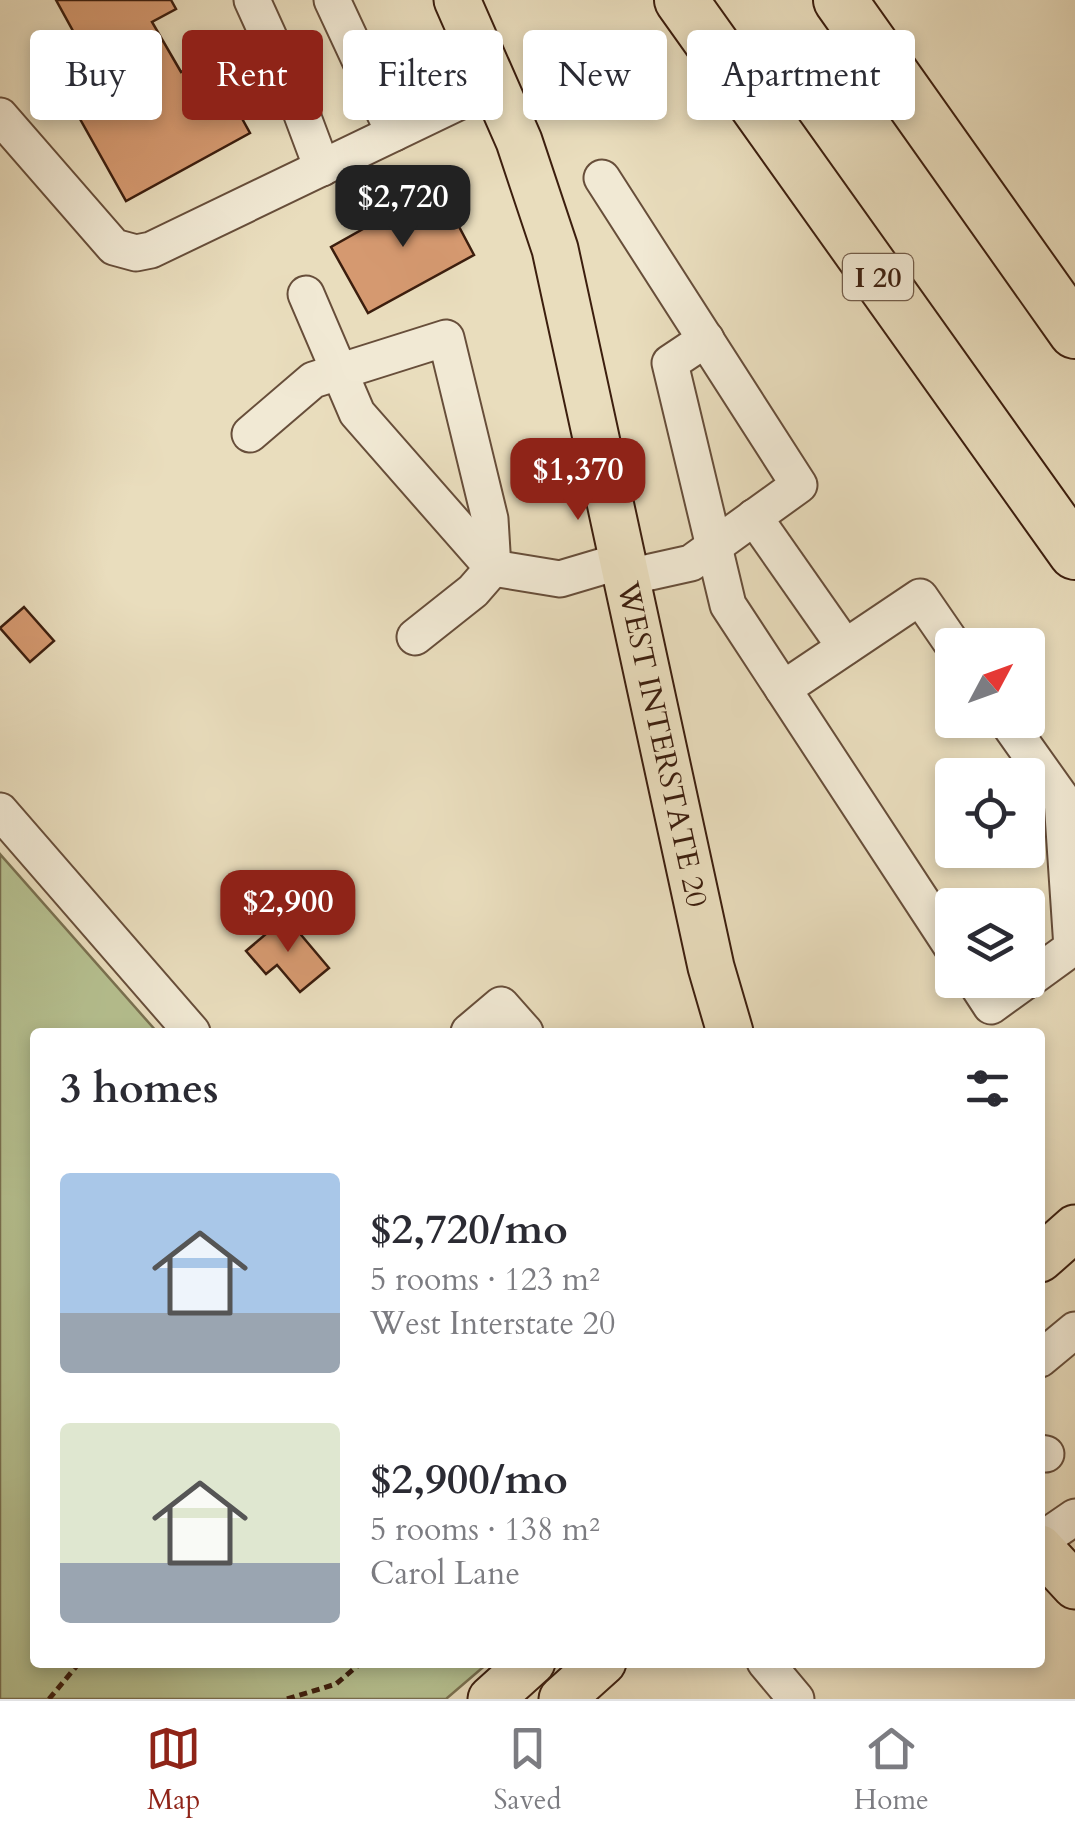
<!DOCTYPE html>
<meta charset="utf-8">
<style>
body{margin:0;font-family:Cardo,serif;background:#f7f7f7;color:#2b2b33;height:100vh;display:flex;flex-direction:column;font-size:38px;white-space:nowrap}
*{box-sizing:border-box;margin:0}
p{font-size:32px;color:#7c7c81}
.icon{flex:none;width:55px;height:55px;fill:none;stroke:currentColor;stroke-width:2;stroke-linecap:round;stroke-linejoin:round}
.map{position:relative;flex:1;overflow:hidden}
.sheet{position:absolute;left:30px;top:1028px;width:1015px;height:640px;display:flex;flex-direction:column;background:#fff;border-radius:10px;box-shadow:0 5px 15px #0003}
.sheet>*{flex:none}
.hud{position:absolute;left:30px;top:30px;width:1015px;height:90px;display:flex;gap:20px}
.needle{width:65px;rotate:49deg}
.fabs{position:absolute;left:935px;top:628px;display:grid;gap:20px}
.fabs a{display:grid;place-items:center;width:110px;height:110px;border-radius:10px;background:#fff;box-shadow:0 5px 15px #0003;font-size:50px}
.price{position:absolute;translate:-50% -85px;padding:0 22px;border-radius:20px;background:#8f2418;color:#fff;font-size:32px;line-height:65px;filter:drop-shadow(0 2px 5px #0008)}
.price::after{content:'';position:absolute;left:50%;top:60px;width:30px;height:22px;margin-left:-15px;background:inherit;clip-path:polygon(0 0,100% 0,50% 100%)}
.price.current{background:#222;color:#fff}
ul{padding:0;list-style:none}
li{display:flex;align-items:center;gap:30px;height:250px;padding:0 30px}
li span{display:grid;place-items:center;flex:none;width:280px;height:200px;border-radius:10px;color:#555}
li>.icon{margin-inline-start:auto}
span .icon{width:120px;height:120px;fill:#fffc;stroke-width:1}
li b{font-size:42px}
h2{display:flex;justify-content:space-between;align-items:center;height:120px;padding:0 30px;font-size:42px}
.tag{padding:0 35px;border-radius:10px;background:#fff;box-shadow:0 5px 15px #0003;font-size:35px;line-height:90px}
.tag.current{background:#8f2418;color:#fff}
.tabs{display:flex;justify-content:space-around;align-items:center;height:140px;border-top:2px solid #e1e1e2;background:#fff;font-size:28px;color:#7c7c81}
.tabs a{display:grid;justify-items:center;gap:5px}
.tabs .current{color:#8f2418}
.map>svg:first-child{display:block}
.green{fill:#b6c191;stroke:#797050;stroke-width:2.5}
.building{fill:#d59970;stroke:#3c1e0e;stroke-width:2.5}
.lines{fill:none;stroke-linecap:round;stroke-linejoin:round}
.minor-casing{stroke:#674e3a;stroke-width:39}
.major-casing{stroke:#3c1e0e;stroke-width:49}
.highway-casing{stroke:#3c1e0e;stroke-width:56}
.path{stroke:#3c1e0e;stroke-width:5;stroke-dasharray:8 5;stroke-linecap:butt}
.minor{stroke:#f1e9d4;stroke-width:35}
.major{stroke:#e9ddbd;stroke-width:45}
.highway{stroke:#e9ddbd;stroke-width:52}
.labels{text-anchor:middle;stroke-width:8;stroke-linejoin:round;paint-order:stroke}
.shield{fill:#f1e9d4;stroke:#725b49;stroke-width:2.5}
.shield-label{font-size:28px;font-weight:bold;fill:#3c1e0e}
.street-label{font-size:30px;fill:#3c1e0e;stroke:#f1e9d4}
</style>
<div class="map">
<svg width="1075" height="1699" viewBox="0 0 1075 1699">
<rect width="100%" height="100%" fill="#e9ddbd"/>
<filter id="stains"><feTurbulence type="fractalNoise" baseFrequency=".002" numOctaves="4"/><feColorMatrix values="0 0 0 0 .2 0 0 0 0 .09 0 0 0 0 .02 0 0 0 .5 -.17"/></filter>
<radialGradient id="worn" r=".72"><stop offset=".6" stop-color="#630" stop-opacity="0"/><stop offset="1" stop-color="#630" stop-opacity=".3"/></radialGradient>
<polygon class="green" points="0,854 157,1032 35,1032 35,1662 488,1663 446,1699 0,1699"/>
<g class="building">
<polygon points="56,0 171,0 176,9 152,22 181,72 208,57 250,133 126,201 52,69 84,51"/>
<polygon points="438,187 474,255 368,313 331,247"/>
<polygon points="24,607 54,641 30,662 0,628"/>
<polygon points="286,917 329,968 300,992 277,965 266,974 246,951"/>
</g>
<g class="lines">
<defs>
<g id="minor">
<polyline points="252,0 292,88 322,168"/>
<polyline points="332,0 394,133"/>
<polyline points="0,116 114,247 136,253 151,250 494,85"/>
<polyline points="602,178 799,485 691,563 628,577"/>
<polyline points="306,294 357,413 493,568 560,579 624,560"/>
<polyline points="706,339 670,363 728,605 952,947"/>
<polyline points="250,434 313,380 446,338 490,519 493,568 473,591 415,637"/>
<polyline points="754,517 845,647"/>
<polyline points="783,689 920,597 953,645"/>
<polyline points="1006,720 1062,799 1072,948 1028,980"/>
<polyline points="0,811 192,1032"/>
<polyline points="974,980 991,1006 1027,980"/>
<polyline points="469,1032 501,1005 525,1032"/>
<polyline points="1040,1359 1075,1330"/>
<polyline points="1040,1453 1046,1454"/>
<polyline points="1040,1541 1075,1517"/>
<polyline points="765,1662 796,1699"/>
</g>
<g id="major">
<path id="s1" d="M 457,0 L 519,141 L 555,249 L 711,967 L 730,1032"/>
<polyline points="1040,1259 1075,1228"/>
<polyline points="1040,1548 1075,1586"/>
<polyline points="491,1699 532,1662"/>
<polyline points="562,1699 603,1662"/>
</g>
<g id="highway">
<polyline points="681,0 1075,553"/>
<polyline points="840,0 1075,332"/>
</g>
</defs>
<use href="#minor" class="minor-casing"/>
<use href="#major" class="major-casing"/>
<use href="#highway" class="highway-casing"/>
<g class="path">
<polyline points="49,1699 80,1662"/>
<polyline points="287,1699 336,1684 362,1662"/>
</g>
<use href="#minor" class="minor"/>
<use href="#major" class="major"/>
<use href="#highway" class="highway"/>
</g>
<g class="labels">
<rect class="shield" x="843" y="254" width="70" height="46" rx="8"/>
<g class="shield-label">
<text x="878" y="287">I 20</text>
</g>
<g class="street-label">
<text dy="10" stroke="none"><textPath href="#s1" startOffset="775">WEST INTERSTATE 20</textPath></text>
</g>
</g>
<rect width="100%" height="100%" filter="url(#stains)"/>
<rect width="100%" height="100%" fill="url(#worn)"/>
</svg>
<div class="fabs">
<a><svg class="needle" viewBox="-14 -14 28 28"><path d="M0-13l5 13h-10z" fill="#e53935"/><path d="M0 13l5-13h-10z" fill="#7c7c81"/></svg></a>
<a><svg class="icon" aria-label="locate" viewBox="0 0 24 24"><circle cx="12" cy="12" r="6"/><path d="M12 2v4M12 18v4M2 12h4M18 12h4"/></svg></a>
<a><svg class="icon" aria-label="layers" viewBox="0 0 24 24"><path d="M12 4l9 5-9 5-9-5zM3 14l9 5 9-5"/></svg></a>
</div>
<b class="price current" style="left:403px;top:250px">$2,720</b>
<b class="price" style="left:578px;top:523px">$1,370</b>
<b class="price" style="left:288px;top:955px">$2,900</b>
<div class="hud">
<a class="tag">Buy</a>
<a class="tag current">Rent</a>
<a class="tag">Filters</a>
<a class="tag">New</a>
<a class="tag">Apartment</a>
</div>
<section class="sheet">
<h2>3 homes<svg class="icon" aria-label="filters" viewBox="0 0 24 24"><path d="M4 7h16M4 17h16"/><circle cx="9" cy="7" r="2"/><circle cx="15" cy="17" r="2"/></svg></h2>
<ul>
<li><span style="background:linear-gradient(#a9c7e8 70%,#9aa5b1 0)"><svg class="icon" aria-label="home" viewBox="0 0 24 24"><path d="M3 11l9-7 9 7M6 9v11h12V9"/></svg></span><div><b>$2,720/mo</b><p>5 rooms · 123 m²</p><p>West Interstate 20</p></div></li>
<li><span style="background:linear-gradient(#dfe7d0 70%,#9aa5b1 0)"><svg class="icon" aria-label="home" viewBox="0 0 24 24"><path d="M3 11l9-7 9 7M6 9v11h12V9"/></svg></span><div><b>$2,900/mo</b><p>5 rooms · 138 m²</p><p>Carol Lane</p></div></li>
</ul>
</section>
</div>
<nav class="tabs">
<a class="current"><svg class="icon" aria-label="map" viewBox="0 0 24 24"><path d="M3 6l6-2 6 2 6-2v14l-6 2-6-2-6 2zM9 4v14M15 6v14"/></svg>Map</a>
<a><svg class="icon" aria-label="saved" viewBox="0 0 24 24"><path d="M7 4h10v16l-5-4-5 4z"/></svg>Saved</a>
<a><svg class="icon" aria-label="home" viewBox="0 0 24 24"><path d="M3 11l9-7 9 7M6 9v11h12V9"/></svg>Home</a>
</nav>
